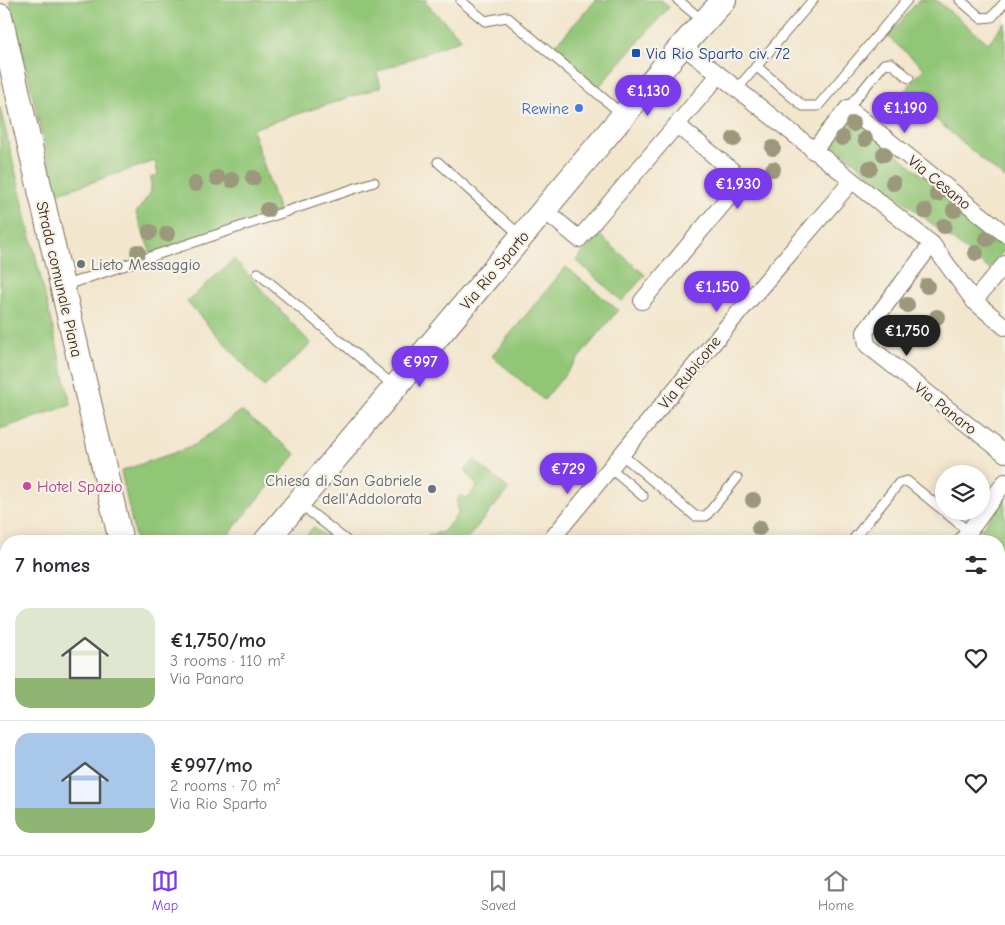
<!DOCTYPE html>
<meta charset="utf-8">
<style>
body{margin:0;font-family:"Comic Neue",sans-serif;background:#f2f2f3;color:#2b2b33;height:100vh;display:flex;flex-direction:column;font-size:19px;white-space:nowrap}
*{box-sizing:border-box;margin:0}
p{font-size:16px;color:#7c7c81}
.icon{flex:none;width:28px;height:28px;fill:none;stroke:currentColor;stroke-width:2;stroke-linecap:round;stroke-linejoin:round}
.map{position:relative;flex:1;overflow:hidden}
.drawer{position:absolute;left:0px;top:535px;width:1005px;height:320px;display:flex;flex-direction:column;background:#fff;border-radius:20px 20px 0 0;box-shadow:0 2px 12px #0003}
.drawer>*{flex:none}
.controls{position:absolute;left:935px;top:465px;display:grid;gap:10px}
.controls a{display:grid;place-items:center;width:55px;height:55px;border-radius:50%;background:#fff;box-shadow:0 2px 12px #0003;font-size:25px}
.price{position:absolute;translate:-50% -42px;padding:0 11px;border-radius:18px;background:#7c3aed;color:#fff;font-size:16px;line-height:32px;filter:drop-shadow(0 1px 2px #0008)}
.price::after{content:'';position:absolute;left:50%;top:30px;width:15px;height:11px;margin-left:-8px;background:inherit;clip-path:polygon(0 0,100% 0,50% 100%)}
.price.current{background:#222;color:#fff}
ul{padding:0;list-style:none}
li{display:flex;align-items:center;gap:15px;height:125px;padding:0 15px}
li+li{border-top:1px solid #e1e1e2}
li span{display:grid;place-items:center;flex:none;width:140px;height:100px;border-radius:15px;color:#555}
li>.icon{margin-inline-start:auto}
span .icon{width:60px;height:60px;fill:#fffc;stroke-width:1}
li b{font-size:21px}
h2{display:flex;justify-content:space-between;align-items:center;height:60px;padding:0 15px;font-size:21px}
.dock{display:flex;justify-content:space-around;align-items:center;height:70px;border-top:1px solid #e1e1e2;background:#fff;font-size:14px;color:#7c7c81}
.dock a{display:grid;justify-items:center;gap:2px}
.dock .current{color:#7c3aed}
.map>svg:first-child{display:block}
.green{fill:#92c677;stroke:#66784a}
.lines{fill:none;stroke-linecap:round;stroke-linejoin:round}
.lane-casing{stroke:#7b6c5b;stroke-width:11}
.street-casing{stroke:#7b6c5b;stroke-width:18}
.secondary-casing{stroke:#7b6c5b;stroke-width:26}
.lane{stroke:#fff;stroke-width:9}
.street{stroke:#fff;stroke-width:16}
.secondary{stroke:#fff;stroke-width:24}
.tree{fill:#9c987c}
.transit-dot{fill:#1a4fb4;stroke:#f7f3e8;stroke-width:2}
.shop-dot{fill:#3f7fe0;stroke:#f7f3e8;stroke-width:2}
.worship-dot{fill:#6b7280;stroke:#f7f3e8;stroke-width:2}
.hotel-dot{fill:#d1479c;stroke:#f7f3e8;stroke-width:2}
.labels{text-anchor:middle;stroke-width:4.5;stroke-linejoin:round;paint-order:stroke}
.transit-label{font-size:16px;fill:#164399;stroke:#f7f3e8;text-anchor:start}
.shop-label{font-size:16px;fill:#366cbe;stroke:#f7f3e8;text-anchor:end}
.street-label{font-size:16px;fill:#3b2a1e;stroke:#f7f3e8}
.worship-label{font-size:16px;fill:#5b616d;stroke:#f7f3e8;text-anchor:start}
.hotel-label{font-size:16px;fill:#b23c85;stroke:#f7f3e8;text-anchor:start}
</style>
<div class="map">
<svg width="1005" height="855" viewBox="0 0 1005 855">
<rect width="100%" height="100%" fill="#f7f3e8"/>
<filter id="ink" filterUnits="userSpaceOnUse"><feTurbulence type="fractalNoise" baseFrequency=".02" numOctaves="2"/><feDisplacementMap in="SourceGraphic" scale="10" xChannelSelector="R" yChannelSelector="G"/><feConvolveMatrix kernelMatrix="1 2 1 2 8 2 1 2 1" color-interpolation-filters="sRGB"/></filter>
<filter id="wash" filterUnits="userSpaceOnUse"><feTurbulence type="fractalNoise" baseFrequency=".0096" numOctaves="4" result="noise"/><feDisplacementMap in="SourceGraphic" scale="20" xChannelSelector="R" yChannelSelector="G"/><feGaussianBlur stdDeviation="1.12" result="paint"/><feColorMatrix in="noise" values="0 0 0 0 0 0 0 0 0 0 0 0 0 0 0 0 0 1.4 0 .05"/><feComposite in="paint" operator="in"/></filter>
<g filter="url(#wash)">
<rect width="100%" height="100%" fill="#f2e6cd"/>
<g class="green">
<polygon points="10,0 427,0 425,2 462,39 377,72 381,87 252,129 279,211 151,254 136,213 151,192 151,177 158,175 155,161 56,194"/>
<polygon points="596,0 662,0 669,7 596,90 551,50"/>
<polygon points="919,0 936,0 988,43 1005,23 1005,179 904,92 924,68 888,37"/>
<polygon points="0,107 71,405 0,429"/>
<polygon points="850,116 1005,242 1005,249 989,269 829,142"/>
<polygon points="598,234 645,275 622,301 576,260"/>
<polygon points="234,259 311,344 264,387 187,302"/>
<polygon points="566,267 618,310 544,400 492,356"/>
<polygon points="241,411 296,454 223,541 136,541 121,471 191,447"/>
<polygon points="474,460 509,489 465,541 421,541 428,535 443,532 458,514 457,500 461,495 467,499 477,486 465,470"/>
<polygon points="1005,497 1005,551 999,546 999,541 993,541 980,531"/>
<polygon points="313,527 331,541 302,541"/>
<polygon points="207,849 338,849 346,855 214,855"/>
<polygon points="390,849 424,849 431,855 384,855"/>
<polygon points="738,849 846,849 841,855 733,855"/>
</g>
</g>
<g filter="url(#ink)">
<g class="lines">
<defs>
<g id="lane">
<polyline points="678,0 704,22"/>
<polyline points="960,0 981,18 992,17 1005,2"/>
<polyline points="461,1 485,21 507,17 623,115"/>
<polyline points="756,66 803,106 818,106 907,0"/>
<polyline points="737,89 813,0"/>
<polyline points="848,108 884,64 891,63 909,78"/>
<polyline points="438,162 521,236"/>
<polyline points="258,273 394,386"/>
<polyline points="63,286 374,182"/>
<polyline points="621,454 695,516 706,516 737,478"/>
<polyline points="610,468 643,496"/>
<polyline points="299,503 347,541"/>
<polyline points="944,511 969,532"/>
<polyline points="852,541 899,483 907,481 944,511"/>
<polyline points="999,576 1005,581"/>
<polyline points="999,614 1005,606"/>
<polyline points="171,849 179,855"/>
<polyline points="132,855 137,849"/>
</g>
<g id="street">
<polyline points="683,46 932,244 974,301 1005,327"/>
<polyline points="813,151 848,108 1005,234"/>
<polyline points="544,210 579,239 719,75"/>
<polyline points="932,244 865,332 867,345 1005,454"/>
<polyline points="642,301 738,186 735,173 677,125"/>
<polyline points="974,301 1005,264"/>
<polyline points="550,541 729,324 851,182"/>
<polyline points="962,541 1005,482"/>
<polyline points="999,774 1005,779"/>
<polyline points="453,849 460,855"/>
<polyline points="969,849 976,855"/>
<polyline points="706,855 712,849"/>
<polyline points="933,855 938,849"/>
</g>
<g id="secondary">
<polyline points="0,16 121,541"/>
<polyline points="266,541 674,55 724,0"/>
<polyline points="11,855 16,849"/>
</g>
</defs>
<use href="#lane" class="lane-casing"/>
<use href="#street" class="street-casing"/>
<use href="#secondary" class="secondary-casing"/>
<use href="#lane" class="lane"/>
<use href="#street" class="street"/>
<use href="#secondary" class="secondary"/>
</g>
<g class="tree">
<circle cx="853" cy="124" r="8"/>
<circle cx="842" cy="138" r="8"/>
<circle cx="734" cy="139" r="8"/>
<circle cx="865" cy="139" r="8"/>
<circle cx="773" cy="148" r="8"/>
<circle cx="884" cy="154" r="8"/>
<circle cx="870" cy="168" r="8"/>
<circle cx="773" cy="169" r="8"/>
<circle cx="217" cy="178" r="8"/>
<circle cx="253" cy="178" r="8"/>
<circle cx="232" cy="180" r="8"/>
<circle cx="893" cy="183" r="8"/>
<circle cx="195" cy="184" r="8"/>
<circle cx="937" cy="194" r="8"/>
<circle cx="267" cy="210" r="8"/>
<circle cx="954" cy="210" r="8"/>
<circle cx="925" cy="211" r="8"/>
<circle cx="944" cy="226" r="8"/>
<circle cx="150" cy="232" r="8"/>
<circle cx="167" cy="234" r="8"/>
<circle cx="987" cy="239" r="8"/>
<circle cx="138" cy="252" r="8"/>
<circle cx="976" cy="253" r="8"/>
<circle cx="927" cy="286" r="8"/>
<circle cx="907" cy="305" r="8"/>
<circle cx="937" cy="317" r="8"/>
<circle cx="915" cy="332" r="8"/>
<circle cx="753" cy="500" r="8"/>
<circle cx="759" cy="528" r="8"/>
</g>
</g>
<rect class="transit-dot" x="631" y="48" width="10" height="10" rx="2.5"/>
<circle class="shop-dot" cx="579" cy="108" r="5"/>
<g class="worship-dot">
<circle cx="81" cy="264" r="5"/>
<circle cx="432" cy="489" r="5"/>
</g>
<circle class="hotel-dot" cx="27" cy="486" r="5"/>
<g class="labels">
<g class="transit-label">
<text x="646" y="59">Via Rio Sparto civ. 72</text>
</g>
<g class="shop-label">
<text x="569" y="114">Rewine</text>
</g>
<g class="street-label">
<text transform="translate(940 182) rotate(39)" y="6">Via Cesano</text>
<text transform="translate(494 270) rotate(-50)" y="6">Via Rio Sparto</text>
<text transform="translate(60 279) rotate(77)" y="6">Strada comunale Piana</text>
<text transform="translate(689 372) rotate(-51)" y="6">Via Rubicone</text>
<text transform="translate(946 408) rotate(38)" y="6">Via Panaro</text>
</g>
<g class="worship-label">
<text x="91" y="270">Lieto Messaggio</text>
<text x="422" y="486" text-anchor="end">Chiesa di San Gabriele<tspan x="422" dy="18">dell'Addolorata</tspan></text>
</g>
<g class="hotel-label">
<text x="37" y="492">Hotel Spazio</text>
</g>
</g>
</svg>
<div class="controls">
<a><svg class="icon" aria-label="layers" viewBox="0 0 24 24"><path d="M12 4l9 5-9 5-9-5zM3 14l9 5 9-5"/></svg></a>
</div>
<b class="price" style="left:648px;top:117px">€1,130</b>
<b class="price" style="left:905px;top:134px">€1,190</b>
<b class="price" style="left:738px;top:210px">€1,930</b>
<b class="price" style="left:717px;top:313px">€1,150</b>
<b class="price current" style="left:907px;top:357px">€1,750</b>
<b class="price" style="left:420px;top:388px">€997</b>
<b class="price" style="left:568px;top:495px">€729</b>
<section class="drawer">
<h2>7 homes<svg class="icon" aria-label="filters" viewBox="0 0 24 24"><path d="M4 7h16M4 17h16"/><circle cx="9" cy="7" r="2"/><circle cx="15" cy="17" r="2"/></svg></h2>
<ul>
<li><span style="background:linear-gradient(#dfe7d0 70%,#8fb573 0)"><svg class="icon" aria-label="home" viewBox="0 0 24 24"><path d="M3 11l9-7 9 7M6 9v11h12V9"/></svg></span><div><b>€1,750/mo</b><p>3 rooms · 110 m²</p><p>Via Panaro</p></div><svg class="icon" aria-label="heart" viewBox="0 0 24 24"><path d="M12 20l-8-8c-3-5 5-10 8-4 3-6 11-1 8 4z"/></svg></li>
<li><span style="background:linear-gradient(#a9c7e8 75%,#8fb573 0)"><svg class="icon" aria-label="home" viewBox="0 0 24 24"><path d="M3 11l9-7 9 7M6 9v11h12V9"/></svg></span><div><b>€997/mo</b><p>2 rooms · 70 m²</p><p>Via Rio Sparto</p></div><svg class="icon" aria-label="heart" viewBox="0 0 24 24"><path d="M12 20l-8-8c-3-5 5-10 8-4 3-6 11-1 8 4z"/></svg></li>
</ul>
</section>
</div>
<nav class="dock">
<a class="current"><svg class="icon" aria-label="map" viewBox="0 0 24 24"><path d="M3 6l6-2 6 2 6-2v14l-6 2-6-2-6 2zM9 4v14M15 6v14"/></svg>Map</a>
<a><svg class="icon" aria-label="saved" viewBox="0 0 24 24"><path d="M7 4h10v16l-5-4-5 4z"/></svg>Saved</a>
<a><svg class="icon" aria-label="home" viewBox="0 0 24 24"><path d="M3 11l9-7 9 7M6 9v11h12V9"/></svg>Home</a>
</nav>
